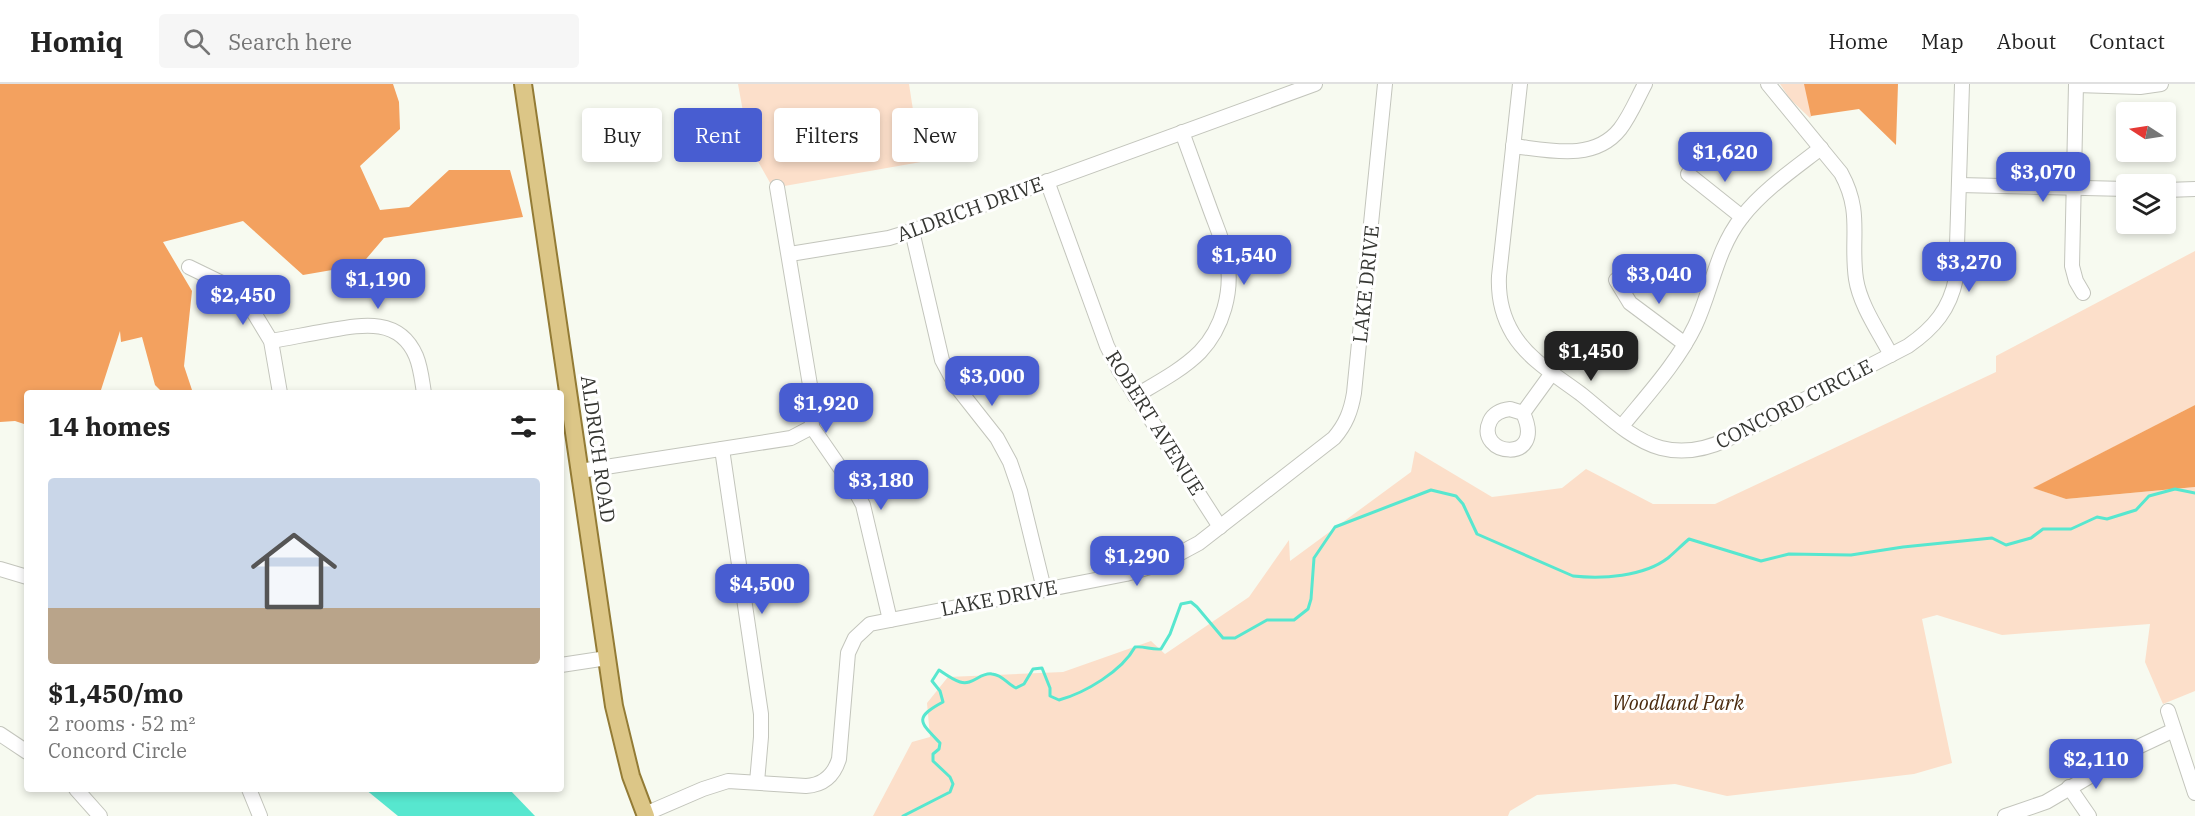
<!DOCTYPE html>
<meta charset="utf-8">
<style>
body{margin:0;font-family:"IBM Plex Serif",serif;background:#f6f6f6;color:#222;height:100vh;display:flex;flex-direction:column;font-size:22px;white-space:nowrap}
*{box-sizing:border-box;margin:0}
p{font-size:20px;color:#767676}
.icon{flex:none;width:33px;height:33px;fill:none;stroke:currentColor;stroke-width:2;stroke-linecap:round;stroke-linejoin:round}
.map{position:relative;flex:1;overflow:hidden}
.drawer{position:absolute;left:24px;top:306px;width:540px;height:402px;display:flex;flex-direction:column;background:#fff;border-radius:6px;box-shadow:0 3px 9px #0003}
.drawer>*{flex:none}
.hud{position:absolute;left:582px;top:24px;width:570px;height:54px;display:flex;gap:12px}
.needle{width:39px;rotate:282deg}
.buttons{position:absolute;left:2116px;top:18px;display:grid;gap:12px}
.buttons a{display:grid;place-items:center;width:60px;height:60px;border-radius:6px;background:#fff;box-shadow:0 3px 9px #0003;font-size:30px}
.price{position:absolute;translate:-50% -51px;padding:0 14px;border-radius:12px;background:#485dd1;color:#fff;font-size:20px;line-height:39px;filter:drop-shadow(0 2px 3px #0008)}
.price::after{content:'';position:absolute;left:50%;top:36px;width:18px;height:14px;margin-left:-9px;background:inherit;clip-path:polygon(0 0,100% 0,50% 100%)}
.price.current{background:#222;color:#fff}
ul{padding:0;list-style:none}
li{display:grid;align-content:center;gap:12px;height:318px;padding:0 24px}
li+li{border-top:2px solid #e0e0e0}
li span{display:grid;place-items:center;height:186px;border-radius:6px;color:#555}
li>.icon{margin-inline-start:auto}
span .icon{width:108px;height:108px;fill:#fffc;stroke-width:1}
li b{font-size:26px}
h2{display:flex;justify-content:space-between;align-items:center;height:72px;padding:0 24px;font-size:26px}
.pill{padding:0 21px;border-radius:6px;background:#fff;box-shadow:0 3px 9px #0003;font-size:21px;line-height:54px}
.pill.current{background:#485dd1;color:#fff}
header{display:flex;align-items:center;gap:36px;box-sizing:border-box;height:84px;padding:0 30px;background:#fff;border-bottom:2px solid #e0e0e0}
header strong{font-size:28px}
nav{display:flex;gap:33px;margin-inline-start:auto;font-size:21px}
.search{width:420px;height:54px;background:#f6f6f6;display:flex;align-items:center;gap:15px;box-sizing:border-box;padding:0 21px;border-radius:6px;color:#767676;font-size:22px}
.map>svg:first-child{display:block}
.green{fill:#fcdfca}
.forest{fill:#f3a15f}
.water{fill:#57e7cf}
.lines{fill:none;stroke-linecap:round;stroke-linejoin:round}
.stream{stroke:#57e7cf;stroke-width:3}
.minor-casing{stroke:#c3c5bc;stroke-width:16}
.major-casing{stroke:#937b35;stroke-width:20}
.minor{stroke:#fff;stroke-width:14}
.major{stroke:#dcc687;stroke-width:16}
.labels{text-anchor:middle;stroke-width:6;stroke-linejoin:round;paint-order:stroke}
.street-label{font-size:20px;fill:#353632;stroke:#fff}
.park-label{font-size:20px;font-style:italic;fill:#4b2b0f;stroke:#fff}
</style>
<header>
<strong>Homiq</strong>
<div class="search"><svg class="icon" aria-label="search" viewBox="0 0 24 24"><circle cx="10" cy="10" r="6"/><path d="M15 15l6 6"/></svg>Search here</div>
<nav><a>Home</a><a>Map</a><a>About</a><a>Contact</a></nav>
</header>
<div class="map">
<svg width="2195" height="732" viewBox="0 0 2195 732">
<rect width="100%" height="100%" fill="#f7faf0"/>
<g class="green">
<polygon points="738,0 909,0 921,78 773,104 747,58 748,55"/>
<polygon points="1780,0 1836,0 1838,3 1810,34 1790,15"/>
<polygon points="2195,167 2195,321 2034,404 2066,415 2195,403 2195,607 2163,620 2145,578 2150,540 2002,551 1937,531 1922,535 1952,679 1914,690 1727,712 1675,700 1537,711 1510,727 1508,732 873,732 912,658 930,653 927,619 948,593 1063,588 1151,557 1165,570 1249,513 1289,456 1290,477 1411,388 1415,367 1492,413 1562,404 1586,385 1653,420 1715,420 1996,288 1996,272"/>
</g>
<g class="forest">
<polygon points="0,0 393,0 399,18 400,45 360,82 380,126 409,123 449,86 510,86 523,133 384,154 361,181 303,191 243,137 163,158 192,207 184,282 193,309 163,309 155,301 142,253 121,258 120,247 100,309 27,309 27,341 15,337 0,338"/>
<polygon points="1804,0 1898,0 1896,61 1859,25 1811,32"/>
<polygon points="2195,321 2195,403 2066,415 2033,404"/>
</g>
<polygon class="water" points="365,705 509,705 535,732 398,732"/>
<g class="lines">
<path class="stream" d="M 903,732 L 950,708 L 953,700 L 950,693 L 933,677 L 933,670 L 939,665 L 940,659 C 920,638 913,634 943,618 L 940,607 L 932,597 L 939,586 C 945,590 953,596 960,598 C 973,602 980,588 992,590 C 1003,591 1007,600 1016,604 L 1024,600 L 1033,585 L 1042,584 L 1050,604 L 1050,612 L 1059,616 C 1085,609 1122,587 1135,563 C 1145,562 1151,566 1161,565 L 1170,550 L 1181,520 L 1191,518 L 1197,523 L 1223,554 L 1235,554 L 1267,536 L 1294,536 L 1308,525 L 1311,515 L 1314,474 L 1335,443 L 1431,406 L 1456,412 L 1463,420 L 1477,450 L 1573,492 C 1602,495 1643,493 1668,474 C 1675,468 1682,461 1689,455 L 1761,477 L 1789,470 L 1851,471 L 1903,463 L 1992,454 L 2006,461 L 2031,454 L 2043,445 L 2071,445 L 2097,433 L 2107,435 L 2136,426 L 2149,412 L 2175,405 L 2195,409"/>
<defs>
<g id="minor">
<path d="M 1520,0 L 1499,192 C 1498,213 1502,232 1513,250 C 1529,276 1557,292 1581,310 C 1605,329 1631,356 1661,364 C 1684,370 1707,365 1728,355 L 1908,262 C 1934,244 1950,225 1956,194 L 1962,0"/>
<path d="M 1768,0 L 1841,89 C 1863,129 1850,154 1856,195 C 1860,221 1879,248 1891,271"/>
<polyline points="2076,0 2072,182 2076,197 2083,209"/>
<polyline points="2076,1 2140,3 2161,0"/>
<path d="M 1513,62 C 1548,66 1594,78 1620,45 C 1630,32 1637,15 1645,0"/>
<polyline points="1688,90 1742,133"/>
<polyline points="1047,97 1107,262 1119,286 1220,443"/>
<polyline points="1959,101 2127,105"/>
<polyline points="2166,106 2195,105"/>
<polyline points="912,147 942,276 956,302 997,354 1010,378 1020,407 1044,505"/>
<polyline points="790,170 889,154 912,147 1315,0"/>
<polyline points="189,183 224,200 239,211 251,224 271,257 280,309"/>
<polyline points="1616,196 1630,219 1685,260"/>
<path d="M 271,257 C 289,254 308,250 326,247 C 360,241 399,232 416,272 C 421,284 422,297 424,309"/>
<path d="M 1135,312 C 1157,299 1182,286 1200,268 C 1223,244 1233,207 1227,174 C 1223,157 1215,139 1209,122 C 1200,98 1191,73 1182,48"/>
<path d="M 1510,325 L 1523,329 C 1547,381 1474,372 1490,337 C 1494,329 1501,326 1510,325 Z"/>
<polyline points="1523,329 1552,289"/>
<path d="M 1622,342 C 1648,310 1677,279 1695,242 C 1712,206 1716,166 1742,133 C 1763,106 1794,85 1821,64"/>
<polyline points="812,343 852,401 863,421 890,536"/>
<polyline points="722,365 761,630 761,653 757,698"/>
<polyline points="580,387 791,354 812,343 810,301 777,103"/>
<polyline points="0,485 27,493"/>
<polyline points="561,581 607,574"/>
<polyline points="2168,627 2195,709"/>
<polyline points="0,650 27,668"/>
<polyline points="2069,703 2089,732"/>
<polyline points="76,705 100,732"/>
<polyline points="249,705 260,732"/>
<path d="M 645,730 L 703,705 L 728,697 L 806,702 C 824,701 834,691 839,675 L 848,569 L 855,554 L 870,540 L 1126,490 L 1160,480 L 1199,459 L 1334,354 C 1346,340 1351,327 1354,309 L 1385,0"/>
<polyline points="2005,732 2046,718 2097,688 2123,670 2174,646"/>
</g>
<polyline id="major" points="523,0 614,622 631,692 646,732"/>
</defs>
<use href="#minor" class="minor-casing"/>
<use href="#major" class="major-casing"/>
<use href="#minor" class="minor"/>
<use href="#major" class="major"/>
</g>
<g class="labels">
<g class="street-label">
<text transform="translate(970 125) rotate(-20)" y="7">ALDRICH DRIVE</text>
<text transform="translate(1366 200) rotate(-84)" y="7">LAKE DRIVE</text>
<text transform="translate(1794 320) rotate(-27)" y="7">CONCORD CIRCLE</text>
<text transform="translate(1155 339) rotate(58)" y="7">ROBERT AVENUE</text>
<text transform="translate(598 365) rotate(82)" y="7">ALDRICH ROAD</text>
<text transform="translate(999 514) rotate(-11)" y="7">LAKE DRIVE</text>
</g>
<g class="park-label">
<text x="1678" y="626">Woodland Park</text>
</g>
</g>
</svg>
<div class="buttons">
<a><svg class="needle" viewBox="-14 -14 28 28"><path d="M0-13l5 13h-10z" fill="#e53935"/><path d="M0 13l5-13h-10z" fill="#767676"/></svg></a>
<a><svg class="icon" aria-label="layers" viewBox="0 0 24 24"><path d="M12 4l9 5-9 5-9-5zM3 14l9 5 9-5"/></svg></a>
</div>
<b class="price" style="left:1725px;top:99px">$1,620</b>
<b class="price" style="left:2043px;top:119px">$3,070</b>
<b class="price" style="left:1244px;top:202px">$1,540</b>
<b class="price" style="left:1969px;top:209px">$3,270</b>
<b class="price" style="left:1659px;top:221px">$3,040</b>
<b class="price" style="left:378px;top:226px">$1,190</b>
<b class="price" style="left:243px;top:242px">$2,450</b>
<b class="price current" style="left:1591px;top:298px">$1,450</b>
<b class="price" style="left:992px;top:323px">$3,000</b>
<b class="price" style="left:826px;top:350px">$1,920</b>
<b class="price" style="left:881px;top:427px">$3,180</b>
<b class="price" style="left:1137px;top:503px">$1,290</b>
<b class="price" style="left:762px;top:531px">$4,500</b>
<b class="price" style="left:2096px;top:706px">$2,110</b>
<div class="hud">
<a class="pill">Buy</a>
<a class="pill current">Rent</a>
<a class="pill">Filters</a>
<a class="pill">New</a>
</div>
<section class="drawer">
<h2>14 homes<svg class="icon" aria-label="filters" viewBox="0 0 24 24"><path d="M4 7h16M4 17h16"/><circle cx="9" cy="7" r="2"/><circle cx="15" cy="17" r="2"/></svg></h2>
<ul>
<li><span style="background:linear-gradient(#c9d6e8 70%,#b9a48a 0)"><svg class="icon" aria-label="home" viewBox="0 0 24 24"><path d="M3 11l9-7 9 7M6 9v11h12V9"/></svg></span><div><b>$1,450/mo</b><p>2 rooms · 52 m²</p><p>Concord Circle</p></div></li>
</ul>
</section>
</div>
